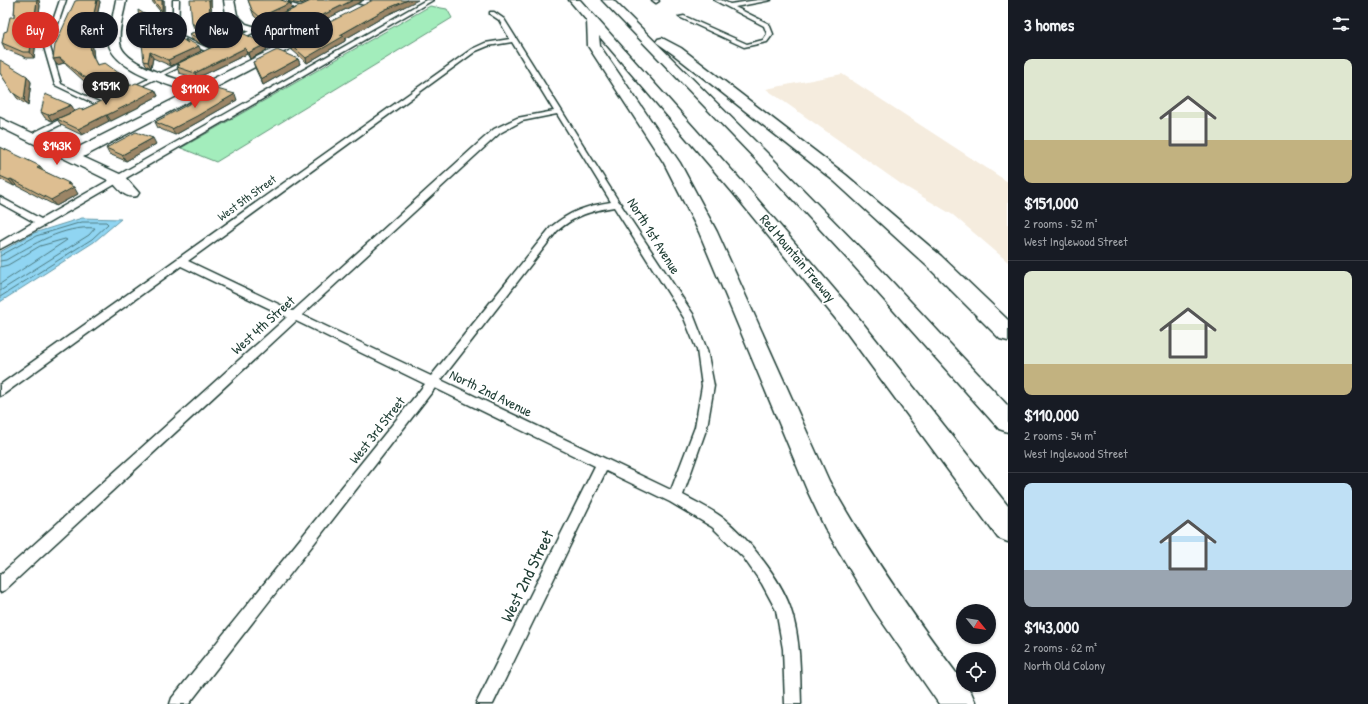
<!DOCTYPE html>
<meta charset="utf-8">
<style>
body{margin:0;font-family:"Patrick Hand",sans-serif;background:#20242c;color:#f1f3f6;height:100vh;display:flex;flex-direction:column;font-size:15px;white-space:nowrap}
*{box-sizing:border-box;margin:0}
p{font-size:13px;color:#9ea1a6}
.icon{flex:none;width:22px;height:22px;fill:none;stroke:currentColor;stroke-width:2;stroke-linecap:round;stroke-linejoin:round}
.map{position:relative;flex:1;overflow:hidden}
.sheet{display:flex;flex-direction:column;background:#171b24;width:360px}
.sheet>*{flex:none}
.guide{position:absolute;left:12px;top:12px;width:380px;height:36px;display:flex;gap:8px}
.needle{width:26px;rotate:120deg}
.controls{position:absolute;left:956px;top:604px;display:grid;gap:8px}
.controls a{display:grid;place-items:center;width:40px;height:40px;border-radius:50%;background:#171b24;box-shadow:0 1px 3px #0004;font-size:20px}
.price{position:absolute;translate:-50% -34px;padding:0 9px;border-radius:14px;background:#d93025;color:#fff;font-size:13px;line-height:26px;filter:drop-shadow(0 1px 2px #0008)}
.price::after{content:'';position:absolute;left:50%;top:24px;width:12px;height:9px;margin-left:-6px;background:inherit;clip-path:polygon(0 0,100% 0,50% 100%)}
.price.current{background:#222;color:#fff}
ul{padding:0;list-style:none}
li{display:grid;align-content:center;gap:8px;height:212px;padding:0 16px}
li+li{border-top:1px solid #363941}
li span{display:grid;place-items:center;height:124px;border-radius:8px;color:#555}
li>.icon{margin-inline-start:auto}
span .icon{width:72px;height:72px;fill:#fffc;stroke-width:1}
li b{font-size:17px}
h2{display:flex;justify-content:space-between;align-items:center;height:48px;padding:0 16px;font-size:17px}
.pill{padding:0 14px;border-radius:18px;background:#171b24;box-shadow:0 1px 3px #0004;font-size:14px;line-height:36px}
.pill.current{background:#d93025;color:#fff}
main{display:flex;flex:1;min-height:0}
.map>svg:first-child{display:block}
.built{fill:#f5ecde}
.green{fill:#a3edbc;stroke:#619578}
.water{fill:#90d5f2;stroke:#6398a6}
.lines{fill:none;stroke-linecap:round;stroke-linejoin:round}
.shore{stroke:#4c7a80;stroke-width:1}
.service-casing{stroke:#1f3d34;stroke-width:3}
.minor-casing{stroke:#1f3d34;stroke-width:3}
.motorway-casing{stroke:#1f3d34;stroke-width:3}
.service{fill:#fff;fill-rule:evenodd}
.minor{fill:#fff;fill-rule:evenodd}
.motorway{fill:#fff;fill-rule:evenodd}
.wall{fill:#bea37d;stroke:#1f3d34}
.shaded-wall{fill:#9b8566;stroke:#1f3d34}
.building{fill:#ddbe91;stroke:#1f3d34}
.labels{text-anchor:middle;stroke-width:3.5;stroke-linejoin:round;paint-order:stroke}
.far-street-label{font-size:12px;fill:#1f3d34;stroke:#fff}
.street-label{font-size:14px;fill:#1f3d34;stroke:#fff}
.near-street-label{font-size:17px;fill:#1f3d34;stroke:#fff}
</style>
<main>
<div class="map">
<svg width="1008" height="704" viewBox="0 0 1008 704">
<rect width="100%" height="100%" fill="#fff"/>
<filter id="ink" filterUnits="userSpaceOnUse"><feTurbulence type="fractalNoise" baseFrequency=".025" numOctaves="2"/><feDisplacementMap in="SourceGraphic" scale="8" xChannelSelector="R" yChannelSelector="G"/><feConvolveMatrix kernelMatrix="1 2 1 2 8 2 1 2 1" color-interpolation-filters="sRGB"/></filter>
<g filter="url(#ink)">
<polygon class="built" points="842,74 1008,182 1008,262 953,215 901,184 766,89"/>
<polygon class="green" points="430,6 447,9 452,18 216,162 181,148"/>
<polygon class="water" points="82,218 121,219 94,242 0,302 0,252 34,233"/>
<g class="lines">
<g class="shore">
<polyline points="0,256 36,236 82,222 106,222 108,224 92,239 0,297"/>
<path d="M 0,261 L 6,260 C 32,245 64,225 95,228 L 89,235 L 0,291"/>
<polyline points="0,267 8,265 40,246 65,239 67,240 0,284"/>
</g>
<defs>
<g id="service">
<polygon points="60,0 66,0 50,47 61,84 101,103 101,105 97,105 55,85 44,47"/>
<polygon points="173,0 179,0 178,35 212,50 212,52 208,52 173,37"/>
<polygon points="282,0 288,0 288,3 305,8 302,10 284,5"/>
<polygon points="426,0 433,0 45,225 0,249 0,242 34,222 0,203 0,197 41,219"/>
<polygon points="652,0 658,0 659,1 656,3"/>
<polygon points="714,0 721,0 730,4 758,0 771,0 735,7 769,24 773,34 767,42 744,47 679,17 684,16 747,44 763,40 767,34 764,26"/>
<path d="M 490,12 L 494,12 L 504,19 L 619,202 L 622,204 L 621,205 L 693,314 L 707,350 L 714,386 L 707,427 L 683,495 C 696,502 711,509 723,518 C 747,537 780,578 790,607 C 801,638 800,672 801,704 L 785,704 L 783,649 L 776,610 L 762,584 L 743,557 L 712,527 L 670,502 L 606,471 L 493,704 L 476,704 L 595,466 L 435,388 L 189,704 L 170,704 L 172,698 L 425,384 L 296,321 L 5,590 L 0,592 L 0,575 L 287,317 L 181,266 L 4,394 L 0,396 L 0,385 L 472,49 L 485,43 L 510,39 L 499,20 L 490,14 ZM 512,42 L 554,111 L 517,118 L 494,129 L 293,311 L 188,261 L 476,51 L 488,46 ZM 557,114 L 611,202 C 586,206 571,211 551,227 L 431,376 L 302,315 L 500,133 L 522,121 ZM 614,207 L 684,318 L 697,350 L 702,386 L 695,427 L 671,490 L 441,380 L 557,231 C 576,215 590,211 614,207 Z"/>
<polygon points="280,16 283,18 282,19 234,42 229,41"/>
<polygon points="187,60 192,61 129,92 124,91"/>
<polygon points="69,115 75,115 76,117 32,139 26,139 25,137"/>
</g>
<g id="minor">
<path d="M 116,0 L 126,0 C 124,14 118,29 120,43 C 123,65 180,80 198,86 L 285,43 L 238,28 L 226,15 L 224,0 L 234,0 L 237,15 L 246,24 L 293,38 L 312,29 L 320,29 L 321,31 L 320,33 L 83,157 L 124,176 L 139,193 L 137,196 C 125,199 120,190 112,182 L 0,127 L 0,118 L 71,151 L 188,92 C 165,83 110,69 108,40 Z"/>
<polygon points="353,0 369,0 373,3 368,6 354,2"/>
</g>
<g id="motorway">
<path d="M 569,0 L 580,0 L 746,186 L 858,317 L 1008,506 L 1008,542 L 998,538 L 844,329 L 734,194 L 599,36 L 600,46 L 680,163 L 717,232 L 829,481 C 868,552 914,617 963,682 L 963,685 L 965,685 L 971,692 L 976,704 L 939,704 L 874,610 L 825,528 L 807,490 L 699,232 L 664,163 L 588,46 L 587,21 Z"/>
<polygon points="602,0 613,0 773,159 868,256 1008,406 1008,432 999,429 854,266 761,165"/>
<polygon points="662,38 681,48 846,175 941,256 1008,320 1008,341 1000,339 927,266 834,181 673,54 656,42 658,39"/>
</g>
</defs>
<use href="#service" class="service-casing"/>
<use href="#minor" class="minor-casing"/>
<use href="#motorway" class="motorway-casing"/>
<use href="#service" class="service"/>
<use href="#minor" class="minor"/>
<use href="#motorway" class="motorway"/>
</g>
<g class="wall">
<polygon points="15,0 39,0 40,6 34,58 27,58 5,49 2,43 14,17"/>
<polygon points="79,0 99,0 100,2 92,40 94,59 97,65 127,79 130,85 112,93 85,82 64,63 57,65"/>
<polygon points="151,0 164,0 164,16"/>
<polygon points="211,0 211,16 236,35 210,47 191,39 189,34 198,31 194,28 192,23"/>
<polygon points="248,0 281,1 290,3 292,8 262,23 254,16"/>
<polygon points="289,0 310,0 301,4 290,2"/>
<polygon points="313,0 364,0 293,36 267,27 265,22"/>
<polygon points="404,7 387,15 345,39 345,41 307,63 291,49 289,43"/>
<polygon points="159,27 158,30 163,43 186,42 185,39 201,51 171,66 153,58 151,68 147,66 144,61"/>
<polygon points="242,33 267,50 250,59 247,54 197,78 179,73 177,67 178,66 177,64"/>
<polygon points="298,59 300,64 263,85 255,68 253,62"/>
<polygon points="0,73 27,76 31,82 28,106 17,98"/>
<polygon points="155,90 158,96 139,106 139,107 111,121 109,121 82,135 61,125 57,119 82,110 119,93 118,91"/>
<polygon points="237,100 200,121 175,135 158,128 155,122"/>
<polygon points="71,105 75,111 52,121 45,118 41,112"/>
<polygon points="156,144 126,161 109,154 106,148"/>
<polygon points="0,147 71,186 78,194 56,206 16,185 14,186 0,179"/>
</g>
<g class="shaded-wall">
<polygon points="37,0 39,0 40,6 34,58 30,52"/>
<polygon points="97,0 99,0 100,2 92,40 94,59 91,53 89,35"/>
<polygon points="162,0 164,0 164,16 162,11"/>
<polygon points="209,0 211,0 212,20 210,15"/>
<polygon points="300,0 310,0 301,4"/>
<polygon points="353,0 364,0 293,36 291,31"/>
<polygon points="408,0 418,0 404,7 387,15 345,39 345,41 307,63 306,58 340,35 386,9"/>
<polygon points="290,3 292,8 262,23 260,17"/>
<polygon points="157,22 159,27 158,30 165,49 155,28"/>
<polygon points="234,30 236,35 210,47 208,42"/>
<polygon points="266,44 267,50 250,59 248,53"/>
<polygon points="199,46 201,51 171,66 168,60"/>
<polygon points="245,48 247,54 197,78 195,73"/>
<polygon points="150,52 153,58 151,68 148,62"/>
<polygon points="60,58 64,63 57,65 53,59"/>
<polygon points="298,59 300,64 263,85 261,79"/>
<polygon points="27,76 31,82 28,106 24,100"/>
<polygon points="127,79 130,85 112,93 109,87"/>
<polygon points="155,90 158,96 139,106 139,107 111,121 107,115"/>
<polygon points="235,94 237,100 200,121 175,135 172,129"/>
<polygon points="71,105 75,111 52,121 48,115"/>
<polygon points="106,115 109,121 82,135 78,129"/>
<polygon points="153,138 156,144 126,161 122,155"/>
<polygon points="40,166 45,172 37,168"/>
<polygon points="11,179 16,185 14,186 9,180"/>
<polygon points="69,183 73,188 74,187 78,194 56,206 51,200 67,184"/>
</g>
<g class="building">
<polygon points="15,0 37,0 30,52 23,52 2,43 4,32 7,31 10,17 14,17"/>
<polygon points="79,0 97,0 89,35 91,53 97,65 105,63 127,79 109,87 82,76 60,58 53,59 55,45 75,1"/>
<polygon points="153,0 162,0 162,11"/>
<polygon points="190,0 209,0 210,15 234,30 208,42 189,34 201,30 192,23"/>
<polygon points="248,0 281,0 290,3 260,17 252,10"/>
<polygon points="313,0 353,0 291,31 265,22"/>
<polygon points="373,0 408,0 386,9 340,35 344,36 306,58 289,43"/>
<polygon points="138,10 157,22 155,28 157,27 162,43 179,37 188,43 185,39 199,46 168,60 150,52 148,62 144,61"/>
<polygon points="242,33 266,44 248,53 245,48 195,73 177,67 180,65 177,64"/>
<polygon points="277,50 298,59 261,79 253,62"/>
<polygon points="0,60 27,76 24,100 13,93 0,73"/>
<polygon points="136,83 155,90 135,101 136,101 107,115 106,115 78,129 57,119 80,109 82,110 121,92 118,91"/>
<polygon points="217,89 235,94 197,116 172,129 155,122"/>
<polygon points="45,94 71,105 48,115 41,112"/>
<polygon points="136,132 153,138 122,155 106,148"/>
<polygon points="0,147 40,166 37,168 69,183 67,184 74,187 51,200 11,179 9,180 0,176"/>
</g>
</g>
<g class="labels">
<g class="far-street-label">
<text transform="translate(247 198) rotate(-36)" y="4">West 5th Street</text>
</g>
<g class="street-label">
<text transform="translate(654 236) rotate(58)" y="5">North 1st Avenue</text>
<text transform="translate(798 258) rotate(50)" y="5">Red Mountain Freeway</text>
<text transform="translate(263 325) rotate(-42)" y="5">West 4th Street</text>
<text transform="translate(491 393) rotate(26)" y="5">North 2nd Avenue</text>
<text transform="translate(377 430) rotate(-52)" y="5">West 3rd Street</text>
</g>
<g class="near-street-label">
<text transform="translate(527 576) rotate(-64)" y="6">West 2nd Street</text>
</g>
</g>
</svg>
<div class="controls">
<a><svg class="needle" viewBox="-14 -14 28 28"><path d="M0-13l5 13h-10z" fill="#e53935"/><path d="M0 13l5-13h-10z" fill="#9ea1a6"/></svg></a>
<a><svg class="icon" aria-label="locate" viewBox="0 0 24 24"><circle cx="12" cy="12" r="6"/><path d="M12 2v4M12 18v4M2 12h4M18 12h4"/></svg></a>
</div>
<b class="price current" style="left:106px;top:106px">$151K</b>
<b class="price" style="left:195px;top:109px">$110K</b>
<b class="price" style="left:57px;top:166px">$143K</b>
<div class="guide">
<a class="pill current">Buy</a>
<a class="pill">Rent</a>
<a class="pill">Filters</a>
<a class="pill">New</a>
<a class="pill">Apartment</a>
</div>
</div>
<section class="sheet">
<h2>3 homes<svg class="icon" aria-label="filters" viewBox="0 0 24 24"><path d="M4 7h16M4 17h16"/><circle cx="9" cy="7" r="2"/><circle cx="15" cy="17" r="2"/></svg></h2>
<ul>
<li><span style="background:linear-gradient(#dfe7d0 65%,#c2b280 0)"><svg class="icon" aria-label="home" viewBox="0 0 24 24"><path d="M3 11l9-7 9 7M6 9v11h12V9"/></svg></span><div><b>$151,000</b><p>2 rooms · 52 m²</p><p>West Inglewood Street</p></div></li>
<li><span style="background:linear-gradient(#dfe7d0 75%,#c2b280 0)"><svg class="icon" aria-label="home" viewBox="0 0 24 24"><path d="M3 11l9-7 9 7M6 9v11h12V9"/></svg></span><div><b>$110,000</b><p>2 rooms · 54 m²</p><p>West Inglewood Street</p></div></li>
<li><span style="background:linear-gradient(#bfe0f5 70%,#9aa5b1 0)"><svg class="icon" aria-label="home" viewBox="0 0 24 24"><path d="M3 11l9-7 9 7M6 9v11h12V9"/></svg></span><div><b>$143,000</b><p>2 rooms · 62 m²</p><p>North Old Colony</p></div></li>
</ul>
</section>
</main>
